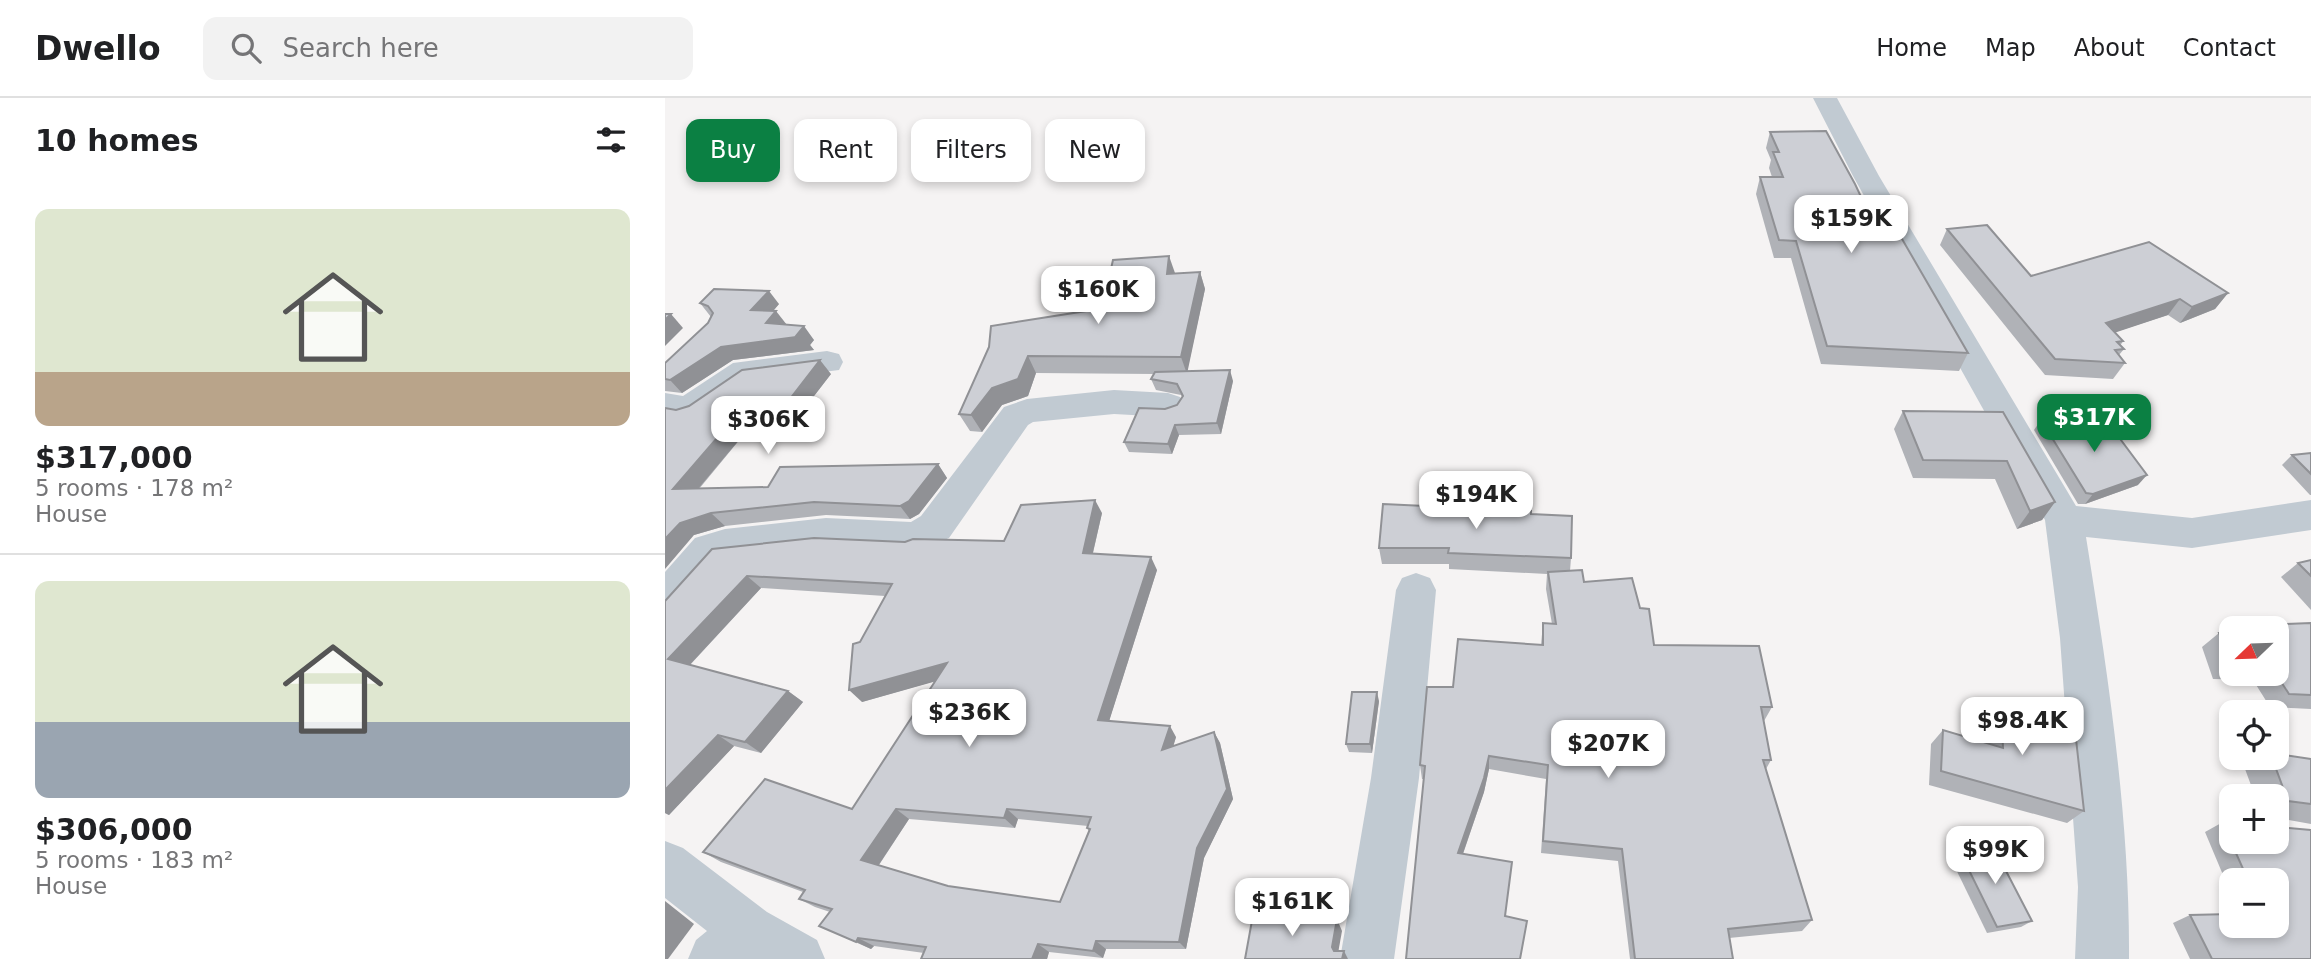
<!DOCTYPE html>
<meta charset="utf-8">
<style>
body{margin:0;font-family:"DejaVu Sans",sans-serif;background:#f2f2f2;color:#202124;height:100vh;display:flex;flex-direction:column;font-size:26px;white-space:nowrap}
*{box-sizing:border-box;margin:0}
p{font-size:23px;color:#757577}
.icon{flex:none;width:38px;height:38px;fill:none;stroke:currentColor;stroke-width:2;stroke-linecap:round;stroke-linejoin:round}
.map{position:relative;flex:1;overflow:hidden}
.panel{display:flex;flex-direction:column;background:#fff;width:665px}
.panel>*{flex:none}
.guide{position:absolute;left:21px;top:21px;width:665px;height:63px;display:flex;gap:14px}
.needle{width:46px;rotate:247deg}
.buttons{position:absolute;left:1554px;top:518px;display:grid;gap:14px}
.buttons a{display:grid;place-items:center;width:70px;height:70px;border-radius:14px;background:#fff;box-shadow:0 4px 10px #0003;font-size:35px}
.price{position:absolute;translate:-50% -60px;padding:0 16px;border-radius:14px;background:#fff;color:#222;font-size:23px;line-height:46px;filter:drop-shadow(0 2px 4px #0008)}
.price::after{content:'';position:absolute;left:50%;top:42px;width:21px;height:16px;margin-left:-10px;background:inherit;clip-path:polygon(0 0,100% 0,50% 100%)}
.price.on{background:#0b8043;color:#fff}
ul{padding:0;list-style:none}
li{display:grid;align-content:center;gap:14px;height:371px;padding:0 35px}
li+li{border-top:2px solid #e0e0e0}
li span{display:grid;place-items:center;height:217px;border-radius:14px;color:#555}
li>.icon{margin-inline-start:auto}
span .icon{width:126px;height:126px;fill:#fffc;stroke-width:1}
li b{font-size:30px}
h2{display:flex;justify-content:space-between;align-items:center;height:84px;padding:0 35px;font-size:30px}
.pill{padding:0 24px;border-radius:14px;background:#fff;box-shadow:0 4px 10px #0003;font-size:24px;line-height:63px}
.pill.on{background:#0b8043;color:#fff}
header{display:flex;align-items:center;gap:42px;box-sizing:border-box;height:98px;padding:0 35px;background:#fff;border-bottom:2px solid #e0e0e0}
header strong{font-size:33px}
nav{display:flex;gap:38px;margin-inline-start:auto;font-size:24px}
.search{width:490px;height:63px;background:#f2f2f2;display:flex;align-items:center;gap:18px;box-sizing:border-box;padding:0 24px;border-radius:14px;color:#757577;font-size:26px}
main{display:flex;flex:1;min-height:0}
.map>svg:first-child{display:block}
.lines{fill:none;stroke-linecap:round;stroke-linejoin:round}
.minor{fill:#c1cad2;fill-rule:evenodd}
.wall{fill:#b0b2b7;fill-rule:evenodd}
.shaded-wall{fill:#909195}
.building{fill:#cdcfd5;stroke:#909195;stroke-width:2;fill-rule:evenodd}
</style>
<header>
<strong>Dwello</strong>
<div class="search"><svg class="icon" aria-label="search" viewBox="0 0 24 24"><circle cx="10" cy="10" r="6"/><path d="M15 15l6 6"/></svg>Search here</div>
<nav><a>Home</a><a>Map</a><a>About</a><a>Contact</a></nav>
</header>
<main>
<section class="panel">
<h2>10 homes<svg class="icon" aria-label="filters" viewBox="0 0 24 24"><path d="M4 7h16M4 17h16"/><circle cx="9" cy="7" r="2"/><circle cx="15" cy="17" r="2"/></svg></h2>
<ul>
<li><span style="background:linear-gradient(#dfe7d0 75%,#b9a48a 0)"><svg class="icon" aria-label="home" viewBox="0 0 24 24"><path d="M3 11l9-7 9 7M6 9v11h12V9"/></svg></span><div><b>$317,000</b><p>5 rooms · 178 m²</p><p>House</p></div></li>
<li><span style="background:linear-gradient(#dfe7d0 65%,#9aa5b1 0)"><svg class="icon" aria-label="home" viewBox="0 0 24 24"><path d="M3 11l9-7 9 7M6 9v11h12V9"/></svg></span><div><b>$306,000</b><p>5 rooms · 183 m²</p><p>House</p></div></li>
</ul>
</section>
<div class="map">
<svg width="1646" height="861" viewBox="0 0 1646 861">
<rect width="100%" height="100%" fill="#f5f3f3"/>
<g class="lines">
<g class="minor">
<path d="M 1148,0 L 1172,0 L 1214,78 L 1411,408 L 1527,420 L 1646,402 L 1646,432 L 1527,450 L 1421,439 C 1443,577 1465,721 1464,861 L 1410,861 L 1413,789 L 1395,540 L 1380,422 L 1188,78 Z"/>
<polygon points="162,253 174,256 178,264 174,272 88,283 35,319 23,323 0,319 0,295 18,298 68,265"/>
<polygon points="449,292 503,295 515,299 520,307 515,315 503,319 449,316 368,324 363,327 284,440 251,454 161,450 60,461 14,514 0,519 0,474 30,440 60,431 161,420 246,424 256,418 339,309 362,301"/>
<polygon points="751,475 765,480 771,492 754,680 729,861 675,861 706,680 731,492 737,480"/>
<polygon points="0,743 18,750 102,814 152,842 160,861 23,861 31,842 42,833 0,800"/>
</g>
</g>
<g class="wall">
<polygon points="1105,34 1213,135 1303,255 1294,273 1156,266 1126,160 1109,160 1091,96 1095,79 1107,79 1104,70 1106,62 1101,50"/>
<polygon points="1282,131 1366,178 1563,195 1550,211 1515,225 1503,217 1450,234 1458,243 1455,248 1459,251 1454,257 1460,265 1448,281 1380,277 1275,147"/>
<polygon points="535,174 540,191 522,273 568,283 556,336 514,337 507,356 464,354 459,344 500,311 512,307 517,299 516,297 491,292 486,281 489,276 371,275 363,298 337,307 317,334 305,333 294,316 324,249 421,213 440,197 510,175 510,176"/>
<polygon points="35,205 114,206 108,213 121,227 149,242 145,247 149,252 68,262 17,295 0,293 0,265 43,225 46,219"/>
<polygon points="166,276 132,320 95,317 34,391 103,389 273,366 282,380 254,416 245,421 161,417 60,428 29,437 11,312"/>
<polygon points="1238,313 1338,314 1390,404 1377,422 1352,431 1330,381 1248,380 1229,331"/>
<polygon points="1376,322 1473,387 1420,406 1413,406 1369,332"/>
<polygon points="1646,355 1646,397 1645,397 1617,367 1627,357"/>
<path d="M 437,415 L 428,455 L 492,472 L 444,623 L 511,639 L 508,648 L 549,634 L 555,645 L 568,701 L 539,760 L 521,851 L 441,851 L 438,860 L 384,854 L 382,861 L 256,861 L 259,855 L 209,848 L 206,851 L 154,828 L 165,814 L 150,809 L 134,801 L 138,794 L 56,764 L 38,754 L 187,711 L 270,583 L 197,604 L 195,544 L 220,498 L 96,490 L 25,567 L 123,593 L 138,604 L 96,655 L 69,648 L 4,717 L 0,715 L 0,503 L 47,451 L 240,444 L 339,443 ZM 244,721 L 350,730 L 353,721 L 423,728 L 422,730 L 424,733 L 395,804 L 283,788 L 214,767 Z"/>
<polygon points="866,416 906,460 905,473 919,484 975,510 989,547 1107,609 1099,623 1106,662 1101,671 1147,822 1137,833 1064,840 1068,861 965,861 953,763 876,755 881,681 824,671 819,694 798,756 846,775 741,861 759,681 757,681 755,667 788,589 876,547 878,525 887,526 881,491 882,476 784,471 784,466 717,466 714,450"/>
<polygon points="1646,462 1646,512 1616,479 1633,465"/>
<polygon points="1646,525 1646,611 1605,609 1588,582 1548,581 1537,549 1554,535 1566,535 1566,576 1612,576 1612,530 1576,530 1579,528"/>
<polygon points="714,603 707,655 684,654 681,646"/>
<polygon points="1336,604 1419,713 1402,725 1264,687 1266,646 1278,632 1323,645 1322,619"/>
<polygon points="1598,660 1646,661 1646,726 1612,720 1612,698 1590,698 1580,671"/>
<polygon points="1558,724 1566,725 1566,744 1612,744 1612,729 1646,732 1646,861 1525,861 1508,825 1525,817 1566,816 1566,828 1612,828 1612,782 1566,782 1566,796 1540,734"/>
<polygon points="1294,752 1367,823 1356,829 1322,835 1285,759"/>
</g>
<g class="shaded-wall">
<polygon points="504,158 510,175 507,193 502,176"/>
<polygon points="535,174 540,191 522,276 516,259"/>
<polygon points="104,193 114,206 97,226 86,212"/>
<polygon points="1563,195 1550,211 1515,225 1527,209"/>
<polygon points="1515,201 1503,217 1431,241 1441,225"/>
<polygon points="111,213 122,227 101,225"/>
<polygon points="6,216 18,230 0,248 0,222"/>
<polygon points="139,228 149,242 145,247 149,252 68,262 17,295 5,282 56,249 131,238"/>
<polygon points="363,258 371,275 363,298 337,307 317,334 306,317 327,290"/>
<polygon points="155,262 166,276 132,320 121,306"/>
<polygon points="565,272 568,283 556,336 552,325"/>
<polygon points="83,304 95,317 22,404 8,391"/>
<polygon points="510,327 514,337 507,356 503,346"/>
<polygon points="273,366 282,380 254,416 245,421 235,408"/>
<polygon points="1482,377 1473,387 1420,406 1428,396"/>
<polygon points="430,402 437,415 425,467 418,455"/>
<polygon points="1390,404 1377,422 1352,431 1365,413"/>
<polygon points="46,415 60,428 29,437 0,471 0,441 15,425"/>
<polygon points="486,459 492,472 441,633 433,622"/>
<polygon points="82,478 96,490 19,573 3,561"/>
<polygon points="282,565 293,577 197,604 184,592"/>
<polygon points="123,593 138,604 96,655 80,644"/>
<polygon points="712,594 714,603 707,655 705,646"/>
<polygon points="505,628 511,639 504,663 497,652"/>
<polygon points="549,634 555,645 568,701 539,760 521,851 514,844"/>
<polygon points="53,637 69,648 4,717 0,715 0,692"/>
<polygon points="824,658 824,671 819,694 794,767 793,755"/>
<polygon points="231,711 244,721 211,771 196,762"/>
<polygon points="342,711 353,721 350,730 339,720"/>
<polygon points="0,803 29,826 3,861 0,861"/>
<polygon points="672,821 677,833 672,861 667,849"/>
<polygon points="193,840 209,848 206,851 191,844"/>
<polygon points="431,843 441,851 438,860 428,853"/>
<polygon points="373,846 384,854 382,861 367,861"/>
<polygon points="679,853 683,861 677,861"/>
</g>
<g class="building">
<polygon points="1161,33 1190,86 1213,135 1233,134 1303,255 1162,248 1131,143 1114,142 1095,79 1118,79 1108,54 1114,54 1105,34"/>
<polygon points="1322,127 1366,178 1484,144 1563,195 1527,209 1515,201 1441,225 1458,243 1452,244 1459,251 1450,252 1460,265 1390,261 1282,131"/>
<polygon points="504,158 502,176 535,174 516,259 363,258 353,281 327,290 306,317 294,316 324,249 326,228 421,213 425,198 440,197 448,162"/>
<polygon points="49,191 104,193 86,212 111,213 101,225 139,228 131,238 139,238 56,249 5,282 0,281 0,265 43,225 48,215 43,208 35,205"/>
<polygon points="0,216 6,216 0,222"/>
<polygon points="155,262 121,306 83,304 8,391 103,389 115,369 273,366 244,403 235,408 149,404 46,415 15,425 0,441 0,310 11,312 24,308 77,272"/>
<polygon points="565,272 552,325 510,327 503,346 459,344 474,310 500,311 512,307 518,298 512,286 486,281 490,274"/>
<polygon points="1238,313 1338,314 1390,404 1365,413 1342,363 1258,362"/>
<polygon points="1376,322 1441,322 1482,377 1428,396 1421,395"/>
<polygon points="1646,355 1646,376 1627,357"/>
<path d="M 430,402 L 418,455 L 486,459 L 433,622 L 505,628 L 497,652 L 549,634 L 562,691 L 532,750 L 514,844 L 431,843 L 428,853 L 373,846 L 367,861 L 256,861 L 261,849 L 193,840 L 191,844 L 154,828 L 167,811 L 134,801 L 140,792 L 38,754 L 100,681 L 187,711 L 282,565 L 184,592 L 188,546 L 195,544 L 227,486 L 82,478 L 3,561 L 123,593 L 80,644 L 53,637 L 0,692 L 0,503 L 47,451 L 149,440 L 240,444 L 248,441 L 339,443 L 356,407 ZM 231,711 L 339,720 L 342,711 L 426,719 L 422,730 L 425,731 L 395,804 L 283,788 L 196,762 Z"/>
<polygon points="718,406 866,413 866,416 907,418 906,460 783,455 784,450 714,450"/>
<polygon points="1646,462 1646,478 1633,465"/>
<polygon points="917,472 919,484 967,480 975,510 984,511 989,547 1094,548 1107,609 1096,609 1106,662 1098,662 1147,822 1063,831 1068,861 970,861 957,751 878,743 883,667 824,658 819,680 793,755 847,764 840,818 862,823 855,861 741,861 760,668 755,667 762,589 788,589 793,541 878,547 878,525 891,526 883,474"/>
<polygon points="1646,525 1646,597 1624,596 1611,576 1612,530 1581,530 1579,528"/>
<polygon points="1554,535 1566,535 1566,567"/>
<polygon points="687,594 712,594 705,646 681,646"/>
<polygon points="1336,604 1409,623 1419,713 1276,673 1278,632 1338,650"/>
<polygon points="1612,656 1646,661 1646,706 1623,703 1607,660 1612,660"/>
<polygon points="1558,724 1566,725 1566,743"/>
<polygon points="1612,729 1646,732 1646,861 1547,861 1525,817 1566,816 1566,828 1612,828 1612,782 1583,782 1566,744 1612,744"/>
<polygon points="1327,746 1367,823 1332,829 1294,752"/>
<polygon points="588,817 672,821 667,849 669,853 679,853 677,861 580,861"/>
</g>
</svg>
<div class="buttons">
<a><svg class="needle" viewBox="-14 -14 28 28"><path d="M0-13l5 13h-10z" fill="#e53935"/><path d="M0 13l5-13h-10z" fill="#757577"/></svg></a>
<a><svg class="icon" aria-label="locate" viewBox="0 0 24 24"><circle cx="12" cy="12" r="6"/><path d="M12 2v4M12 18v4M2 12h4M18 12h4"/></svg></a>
<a>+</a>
<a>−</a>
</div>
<b class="price" style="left:1186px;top:157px">$159K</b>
<b class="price" style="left:433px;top:228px">$160K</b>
<b class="price on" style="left:1429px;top:356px">$317K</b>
<b class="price" style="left:103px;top:358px">$306K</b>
<b class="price" style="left:811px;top:433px">$194K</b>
<b class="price" style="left:304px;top:651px">$236K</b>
<b class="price" style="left:1357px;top:659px">$98.4K</b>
<b class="price" style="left:943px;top:682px">$207K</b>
<b class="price" style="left:1330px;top:788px">$99K</b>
<b class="price" style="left:627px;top:840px">$161K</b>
<div class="guide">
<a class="pill on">Buy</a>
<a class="pill">Rent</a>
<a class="pill">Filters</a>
<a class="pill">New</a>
</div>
</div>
</main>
